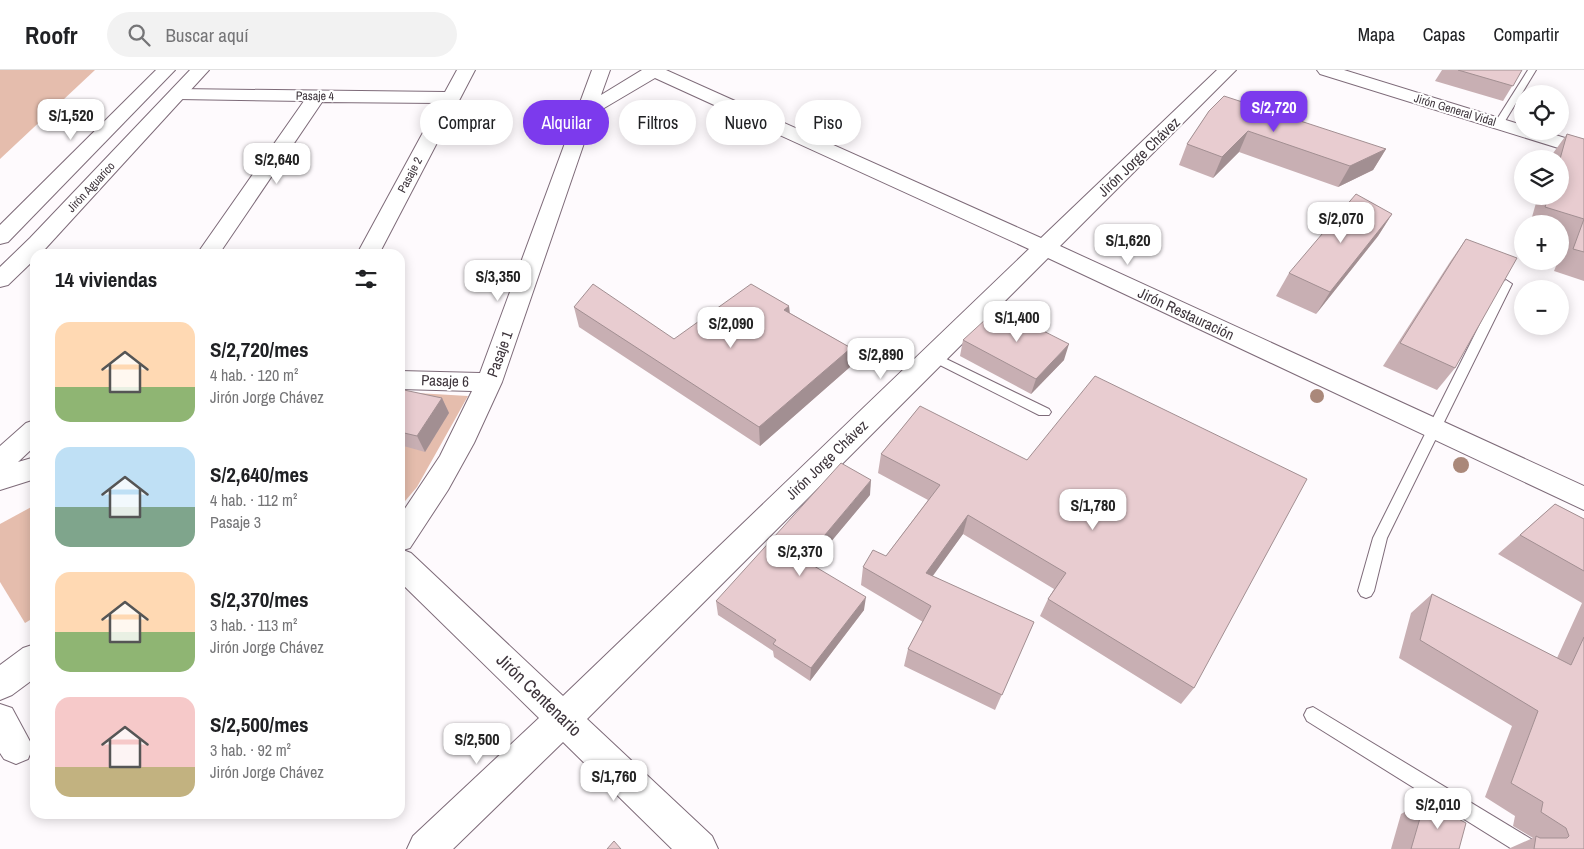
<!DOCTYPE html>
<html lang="es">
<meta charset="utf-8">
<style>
body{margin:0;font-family:"Archivo Narrow",sans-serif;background:#f2f2f2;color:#202124;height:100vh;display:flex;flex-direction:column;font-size:19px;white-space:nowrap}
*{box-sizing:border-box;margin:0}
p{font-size:16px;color:#757577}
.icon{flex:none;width:28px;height:28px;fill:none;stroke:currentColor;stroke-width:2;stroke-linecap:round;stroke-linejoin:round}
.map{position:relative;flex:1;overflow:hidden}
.panel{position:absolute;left:30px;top:179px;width:375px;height:570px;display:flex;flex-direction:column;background:#fff;border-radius:15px;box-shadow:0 2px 12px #0003}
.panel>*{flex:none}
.banner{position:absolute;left:420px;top:30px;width:475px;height:45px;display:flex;gap:10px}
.buttons{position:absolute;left:1514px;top:15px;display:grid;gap:10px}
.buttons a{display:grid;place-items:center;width:55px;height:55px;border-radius:50%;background:#fff;box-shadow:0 2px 12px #0003;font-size:25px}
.price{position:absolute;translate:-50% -42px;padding:0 11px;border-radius:10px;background:#fff;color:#222;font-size:16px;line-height:32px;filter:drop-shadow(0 1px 2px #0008)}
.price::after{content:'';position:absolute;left:50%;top:30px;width:15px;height:11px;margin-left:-8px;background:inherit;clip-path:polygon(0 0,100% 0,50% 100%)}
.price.current{background:#7c3aed;color:#fff}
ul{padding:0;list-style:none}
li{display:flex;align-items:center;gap:15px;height:125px;padding:0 25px}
li span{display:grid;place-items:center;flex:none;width:140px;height:100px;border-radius:15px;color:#555}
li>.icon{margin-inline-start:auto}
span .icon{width:60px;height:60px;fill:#fffc;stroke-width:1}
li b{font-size:21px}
h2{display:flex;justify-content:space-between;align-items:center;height:60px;padding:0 25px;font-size:21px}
.tag{padding:0 18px;border-radius:22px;background:#fff;box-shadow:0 2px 12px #0003;font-size:18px;line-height:45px}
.tag.current{background:#7c3aed;color:#fff}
header{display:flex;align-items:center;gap:30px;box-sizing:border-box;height:70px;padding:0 25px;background:#fff;border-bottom:1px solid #e0e0e0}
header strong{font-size:24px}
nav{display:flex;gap:28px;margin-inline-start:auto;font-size:18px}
.search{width:350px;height:45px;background:#f2f2f2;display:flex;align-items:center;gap:12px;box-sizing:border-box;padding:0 18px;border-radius:28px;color:#757577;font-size:19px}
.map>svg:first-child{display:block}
.green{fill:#e5bdad}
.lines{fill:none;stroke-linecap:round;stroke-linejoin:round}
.service-casing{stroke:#7e6b79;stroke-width:2}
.minor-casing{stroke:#7e6b79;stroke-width:2}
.secondary-casing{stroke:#7e6b79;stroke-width:2}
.service{fill:#fff;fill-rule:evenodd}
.minor{fill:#fff;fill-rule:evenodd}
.secondary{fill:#fff;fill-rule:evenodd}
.tree{fill:#aa887a}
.wall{fill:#c8afb3}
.shaded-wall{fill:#a28f92}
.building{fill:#e8ccd0;stroke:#a28f92}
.labels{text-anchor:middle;stroke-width:4;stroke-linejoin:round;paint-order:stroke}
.far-street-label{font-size:12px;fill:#3d343b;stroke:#fff}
.street-label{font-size:15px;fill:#3d343b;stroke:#fff}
.near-street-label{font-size:18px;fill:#3d343b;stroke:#fff}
</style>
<header>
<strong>Roofr</strong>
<div class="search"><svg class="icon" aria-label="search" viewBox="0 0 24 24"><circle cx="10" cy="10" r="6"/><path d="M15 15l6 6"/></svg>Buscar aquí</div>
<nav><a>Mapa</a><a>Capas</a><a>Compartir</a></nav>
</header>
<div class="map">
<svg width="1584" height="779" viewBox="0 0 1584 779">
<rect width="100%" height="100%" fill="#fefafd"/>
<g class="green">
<polygon points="0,0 95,0 0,89"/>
<polygon points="400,322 468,326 417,417 400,437"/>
<polygon points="35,435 35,547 25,553 0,512 0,454"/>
</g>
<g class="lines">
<defs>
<g id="service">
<polygon points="1528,0 1536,0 1502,56 1496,56 1494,54"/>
<polygon points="1506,210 1512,214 1387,468 1374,521 1371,526 1366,528 1361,526 1358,521 1373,468 1500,214"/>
<polygon points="934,283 1049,339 1051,342 1049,345 1039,345 930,290 928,287"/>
<polygon points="1313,637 1536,772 1538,779 1512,779 1307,651 1304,645 1307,639"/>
</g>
<g id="minor">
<polygon points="457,0 475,0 379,184 357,184 439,33 322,32 219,184 197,184 304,31 178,29 172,28 169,24 172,20 178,19 445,22"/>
<path d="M 592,0 L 610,0 L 601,25 L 642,0 L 666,0 L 1041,168 L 1217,0 L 1236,0 L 1060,176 L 1584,416 L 1584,440 L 1048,188 L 587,649 L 712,766 L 718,779 L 672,779 L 563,672 L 453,779 L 407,779 L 413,766 L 539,648 L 400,512 L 400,446 L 440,386 L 472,321 L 400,319 L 400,301 L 480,303 ZM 655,8 L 1029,179 L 563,626 L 411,483 L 403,480 L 410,478 L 448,420 L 474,373 L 502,312 L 594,44 Z"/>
<polygon points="1317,0 1344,0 1522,55 1522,61 1543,61 1584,74 1584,86 1320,4"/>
<polygon points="35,350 35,376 18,392 35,387 35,409 0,420 0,376 26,353"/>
<polygon points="35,574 35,608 12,625 0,630 0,595 23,578"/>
<polygon points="0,634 12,638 33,677 28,689 16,694 4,689 0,683"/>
</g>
<g id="secondary">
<polygon points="156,0 175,0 8,172 0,174 0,155"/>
<polygon points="190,0 209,0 46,178 40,184 35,184 35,189 8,215 0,217 0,197 30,168"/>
</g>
</defs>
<use href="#service" class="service-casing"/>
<use href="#minor" class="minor-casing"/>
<use href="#secondary" class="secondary-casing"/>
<use href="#service" class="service"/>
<use href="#minor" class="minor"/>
<use href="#secondary" class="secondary"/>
</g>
<g class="tree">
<circle cx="1317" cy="326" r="7"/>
<circle cx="1461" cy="395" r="8"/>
</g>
<g class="wall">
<polygon points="1442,0 1522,0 1503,31 1435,11"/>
<polygon points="1209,41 1386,79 1373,100 1338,117 1239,82 1213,108 1179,95 1187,74"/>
<polygon points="1567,64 1584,69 1584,211 1554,201 1558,191 1560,191 1560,185 1565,171 1560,170 1560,154 1530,154 1538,126 1560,126 1560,89 1550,89 1551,86"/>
<polygon points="1392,144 1378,166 1316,244 1276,226 1289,203"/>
<polygon points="1466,169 1455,298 1437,320 1383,296 1450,192"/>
<polygon points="789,236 790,243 851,278 850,297 760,376 579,257 574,237 674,269"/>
<polygon points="963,270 1064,290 1031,324 960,286"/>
<polygon points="400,325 442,328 449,343 425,382 400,375"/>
<polygon points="920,336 1194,618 1181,634 1040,546 1048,529 1054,519 963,464 932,506 1034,552 995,640 904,596 908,579 923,552 861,515 863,497 886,486 928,430 878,403 881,384"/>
<polygon points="870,425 812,494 864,540 810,611 774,587 773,581 718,545 716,531"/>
<polygon points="1555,434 1584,449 1584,779 1508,779 1533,768 1513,756 1515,746 1485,727 1512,656 1399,588 1411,543 1432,524 1557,588 1582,533 1498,484"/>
<polygon points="1425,731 1459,779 1391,779 1401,744"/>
</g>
<g class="shaded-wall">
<polygon points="1248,61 1239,82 1213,108 1222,87"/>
<polygon points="1386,79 1373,100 1338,117 1350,96"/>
<polygon points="1392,144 1378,166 1316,244 1330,222"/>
<polygon points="789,236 790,255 784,240"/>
<polygon points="1069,274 1064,290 1031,324 1036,309"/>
<polygon points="851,278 850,297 760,376 759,357"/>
<polygon points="442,328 449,343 425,382 417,366"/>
<polygon points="871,410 870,425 804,504 804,490"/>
<polygon points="968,445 963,464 922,521 926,503"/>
<polygon points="866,527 864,540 810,611 811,598"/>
</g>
<g class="building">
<polygon points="1458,0 1522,0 1513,16"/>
<polygon points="1224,26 1386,79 1350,96 1248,61 1222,87 1187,74 1209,41"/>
<polygon points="1567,64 1584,69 1584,182 1573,179 1584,149 1545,137 1549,126 1560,126 1560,89"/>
<polygon points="1356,124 1392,144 1330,222 1289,203"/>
<polygon points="1466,169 1517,188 1455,298 1400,273"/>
<polygon points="593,214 674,269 751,214 789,236 784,240 851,278 759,357 574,237"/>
<polygon points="998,238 1069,274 1036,309 963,270"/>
<polygon points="1095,306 1307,409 1194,618 1048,529 1066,503 968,445 926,503 1034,552 1002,625 908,579 931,536 863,497 873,480 886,486 940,415 881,384 920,336 1027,390"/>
<polygon points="404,320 442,328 417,366 400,362 400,325"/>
<polygon points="841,393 871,410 804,490 866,527 811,598 773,574 776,570 716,531"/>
<polygon points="1555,434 1584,449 1584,501 1520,465"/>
<polygon points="1432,524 1571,595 1584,567 1584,779 1534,779 1536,766 1540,768 1567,768 1569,766 1566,758 1541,742 1543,732 1511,713 1538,641 1420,570"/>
<polygon points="1425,731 1466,753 1459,779 1411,779"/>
<polygon points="614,771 621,779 607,779"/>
</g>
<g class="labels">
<g class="far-street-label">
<text transform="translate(315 26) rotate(1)" y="4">Pasaje 4</text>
<text transform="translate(1455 40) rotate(17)" y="4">Jirón General Vidal</text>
<text transform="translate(410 105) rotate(-62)" y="4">Pasaje 2</text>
<text transform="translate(91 117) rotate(-47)" y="4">Jirón Aguarico</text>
</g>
<g class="street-label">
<text transform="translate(1139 87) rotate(-44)" y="5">Jirón Jorge Chávez</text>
<text transform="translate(1186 244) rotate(25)" y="5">Jirón Restauración</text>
<text transform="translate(500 284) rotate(-70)" y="5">Pasaje 1</text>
<text transform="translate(445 311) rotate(2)" y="5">Pasaje 6</text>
<text transform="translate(827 390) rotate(-44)" y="5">Jirón Jorge Chávez</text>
</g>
<g class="near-street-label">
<text transform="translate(539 625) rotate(44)" y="6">Jirón Centenario</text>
</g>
</g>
</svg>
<div class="buttons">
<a><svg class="icon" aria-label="locate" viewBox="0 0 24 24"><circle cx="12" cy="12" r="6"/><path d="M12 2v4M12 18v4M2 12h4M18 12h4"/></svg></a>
<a><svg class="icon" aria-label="layers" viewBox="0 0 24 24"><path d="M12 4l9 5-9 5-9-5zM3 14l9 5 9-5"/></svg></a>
<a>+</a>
<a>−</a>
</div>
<b class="price current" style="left:1274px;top:63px">S/2,720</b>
<b class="price" style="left:71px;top:71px">S/1,520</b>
<b class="price" style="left:277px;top:115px">S/2,640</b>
<b class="price" style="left:1341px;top:174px">S/2,070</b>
<b class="price" style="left:1128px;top:196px">S/1,620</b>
<b class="price" style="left:498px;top:232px">S/3,350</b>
<b class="price" style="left:1017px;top:273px">S/1,400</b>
<b class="price" style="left:731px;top:279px">S/2,090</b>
<b class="price" style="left:881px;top:310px">S/2,890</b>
<b class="price" style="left:1093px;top:461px">S/1,780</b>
<b class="price" style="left:800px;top:507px">S/2,370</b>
<b class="price" style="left:477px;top:695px">S/2,500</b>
<b class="price" style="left:614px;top:732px">S/1,760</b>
<b class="price" style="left:1438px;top:760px">S/2,010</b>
<div class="banner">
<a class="tag">Comprar</a>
<a class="tag current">Alquilar</a>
<a class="tag">Filtros</a>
<a class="tag">Nuevo</a>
<a class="tag">Piso</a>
</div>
<section class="panel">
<h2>14 viviendas<svg class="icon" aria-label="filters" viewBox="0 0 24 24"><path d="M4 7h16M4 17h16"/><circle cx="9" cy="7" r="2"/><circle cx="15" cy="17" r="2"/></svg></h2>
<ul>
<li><span style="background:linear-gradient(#ffd9b3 65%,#8fb573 0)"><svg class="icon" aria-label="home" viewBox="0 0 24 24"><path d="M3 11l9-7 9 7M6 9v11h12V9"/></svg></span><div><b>S/2,720/mes</b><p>4 hab. · 120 m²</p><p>Jirón Jorge Chávez</p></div></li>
<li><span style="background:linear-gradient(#bfe0f5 60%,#7fa58c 0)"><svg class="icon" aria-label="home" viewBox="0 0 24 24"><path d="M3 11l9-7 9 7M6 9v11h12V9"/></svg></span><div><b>S/2,640/mes</b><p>4 hab. · 112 m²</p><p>Pasaje 3</p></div></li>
<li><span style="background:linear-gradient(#ffd9b3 60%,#8fb573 0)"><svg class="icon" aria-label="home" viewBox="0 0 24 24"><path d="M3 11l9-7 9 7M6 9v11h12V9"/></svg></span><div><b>S/2,370/mes</b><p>3 hab. · 113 m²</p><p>Jirón Jorge Chávez</p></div></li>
<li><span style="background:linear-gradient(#f6c9c9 70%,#c2b280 0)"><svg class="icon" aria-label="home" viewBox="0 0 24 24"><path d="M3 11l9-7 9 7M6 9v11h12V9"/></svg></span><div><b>S/2,500/mes</b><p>3 hab. · 92 m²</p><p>Jirón Jorge Chávez</p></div></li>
</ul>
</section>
</div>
